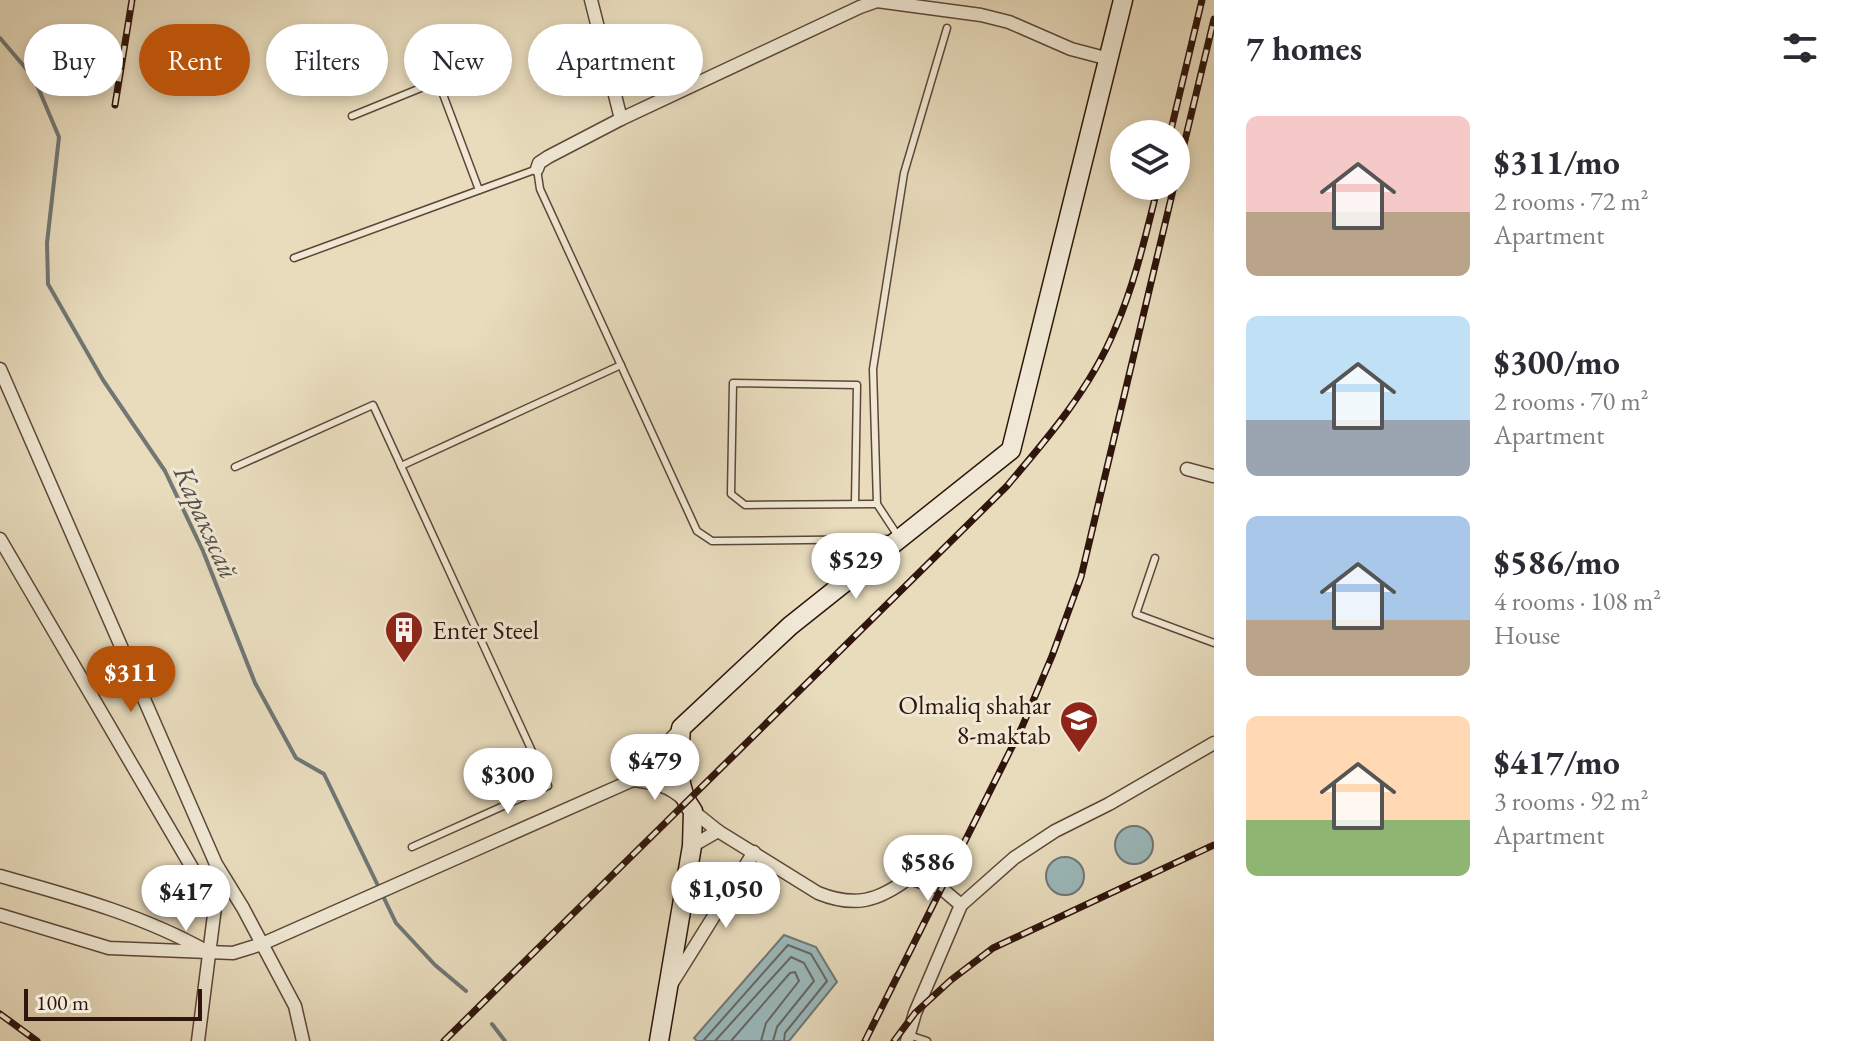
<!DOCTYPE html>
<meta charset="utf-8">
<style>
body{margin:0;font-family:"EB Garamond",serif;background:#f7f7f7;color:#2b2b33;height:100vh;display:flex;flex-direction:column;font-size:30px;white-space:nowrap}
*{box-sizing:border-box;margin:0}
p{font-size:26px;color:#7c7c81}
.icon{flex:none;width:44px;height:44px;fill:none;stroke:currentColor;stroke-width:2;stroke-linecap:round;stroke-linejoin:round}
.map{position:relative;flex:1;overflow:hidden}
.side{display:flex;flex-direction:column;background:#fff;width:640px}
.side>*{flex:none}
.guide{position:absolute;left:24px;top:24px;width:760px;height:72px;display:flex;gap:16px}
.fabs{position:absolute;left:1110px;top:120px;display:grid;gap:16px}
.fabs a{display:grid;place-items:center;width:80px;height:80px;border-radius:50%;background:#fff;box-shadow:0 4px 12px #0003;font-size:40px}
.scale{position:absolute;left:24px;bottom:20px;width:178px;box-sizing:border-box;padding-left:8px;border:4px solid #2f150c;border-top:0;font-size:22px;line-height:28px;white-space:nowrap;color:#2f150c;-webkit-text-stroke:6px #f0e8d4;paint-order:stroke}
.price{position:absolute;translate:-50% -68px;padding:0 18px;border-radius:28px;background:#fff;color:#222;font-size:26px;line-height:52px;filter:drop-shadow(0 2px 4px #0008)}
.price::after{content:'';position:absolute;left:50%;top:48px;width:24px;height:18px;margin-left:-12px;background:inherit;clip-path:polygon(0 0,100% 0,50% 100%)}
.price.selected{background:#b45309;color:#fff}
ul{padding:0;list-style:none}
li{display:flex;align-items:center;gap:24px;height:200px;padding:0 32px}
li span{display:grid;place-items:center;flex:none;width:224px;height:160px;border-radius:12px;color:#555}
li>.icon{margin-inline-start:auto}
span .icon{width:96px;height:96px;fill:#fffc;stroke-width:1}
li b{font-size:34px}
h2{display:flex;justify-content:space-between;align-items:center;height:96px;padding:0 32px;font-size:34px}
.pill{padding:0 28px;border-radius:36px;background:#fff;box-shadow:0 4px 12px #0003;font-size:28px;line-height:72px}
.pill.selected{background:#b45309;color:#fff}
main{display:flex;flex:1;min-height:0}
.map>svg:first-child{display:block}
.water{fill:#9bb9bb;stroke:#707775;stroke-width:2}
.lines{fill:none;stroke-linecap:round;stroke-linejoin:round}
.shore{stroke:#656764;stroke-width:2}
.stream{stroke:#707775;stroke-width:4}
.lane-casing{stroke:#5d4738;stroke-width:9}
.street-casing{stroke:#5d4738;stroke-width:15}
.secondary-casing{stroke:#2f150c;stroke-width:21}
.lane{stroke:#f0e8d4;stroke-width:6}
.street{stroke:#f0e8d4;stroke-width:12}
.secondary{stroke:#f0e8d4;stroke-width:18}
.rail-casing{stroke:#2f150c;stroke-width:7}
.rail{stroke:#f0e8d4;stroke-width:4;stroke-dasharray:12;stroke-linecap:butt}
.labels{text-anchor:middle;stroke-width:6;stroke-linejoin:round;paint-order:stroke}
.poi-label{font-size:26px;fill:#2f150c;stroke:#f0e8d4;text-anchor:start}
.water-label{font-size:28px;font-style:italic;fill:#554e49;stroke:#f0e8d4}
</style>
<main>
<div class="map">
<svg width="1214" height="1041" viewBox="0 0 1214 1041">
<rect width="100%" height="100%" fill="#e8dcbd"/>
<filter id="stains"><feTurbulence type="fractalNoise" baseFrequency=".0025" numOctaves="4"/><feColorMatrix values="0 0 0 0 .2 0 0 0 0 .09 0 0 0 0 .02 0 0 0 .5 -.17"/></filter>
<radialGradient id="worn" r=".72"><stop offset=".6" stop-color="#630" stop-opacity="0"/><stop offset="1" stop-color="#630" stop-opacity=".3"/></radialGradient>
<g class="water">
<circle cx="1134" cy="845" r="19"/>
<circle cx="1065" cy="876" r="19"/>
<polygon points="784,935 816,947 837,982 789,1041 697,1041 694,1038"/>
</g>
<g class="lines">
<g class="shore">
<polyline points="703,1041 788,945 811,954 827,981 785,1033 784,1041"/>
<polyline points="715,1041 791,957 804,963 814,981 777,1027 773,1041"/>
<polyline points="731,1041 790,973 795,972 799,981 766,1023 761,1041"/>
</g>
<g class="stream">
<polyline points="0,38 34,78 59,137 47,243 48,284 103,380 165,471 203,551 255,683 296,758 324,774 396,923 435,965 466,991"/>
<polyline points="492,1024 505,1041"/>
</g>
<defs>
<g id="lane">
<polyline points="352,116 438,81 479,190"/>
<polyline points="294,258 537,169 540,189 697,531 712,541 893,539"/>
<polyline points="401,466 621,365"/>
<polyline points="235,467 373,405 548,786 412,847"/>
<polyline points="855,503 857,385 733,383 731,494 745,505 877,504"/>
<polyline points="898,536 877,504 873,369 904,173 947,28"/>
<polyline points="1155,558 1136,614 1214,643"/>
<polyline points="909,1035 927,1041"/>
</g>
<g id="street">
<polyline points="591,0 621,119"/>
<polyline points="537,169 539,163 548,157 621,119 860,7 877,1 981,15 1009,22 1071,49 1109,59"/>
<polyline points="0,369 216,864 243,908 295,1006 303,1041"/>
<polyline points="1187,469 1213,476"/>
<polyline points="0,539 215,907 198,1041"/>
<path d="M 633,780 C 654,783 669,785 684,800"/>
<path d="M 693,811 L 718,831 L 818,893 C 855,908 878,901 909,878 L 941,888 L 961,905"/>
<polyline points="692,846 718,831"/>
<path d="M 0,876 C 71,896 142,915 206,951"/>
<polyline points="0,915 109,948 233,953 262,944 633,780 681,728"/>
<polyline points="672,983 754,852"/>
<polyline points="907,1041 915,1013 961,905 1014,858 1055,831 1109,804 1214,743"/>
</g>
<path id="secondary" d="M 659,1041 L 692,846 L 693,811 C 675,788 679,756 681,728 L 790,626 L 1011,450 L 1123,0"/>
</defs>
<use href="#lane" class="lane-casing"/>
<use href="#street" class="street-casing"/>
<use href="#secondary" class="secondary-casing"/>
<use href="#lane" class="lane"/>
<use href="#street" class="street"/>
<use href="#secondary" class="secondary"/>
<defs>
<g id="rail">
<polyline points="115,105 132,0"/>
<polyline points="1170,134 1202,0"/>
<polyline points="1176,178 1214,19"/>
<polyline points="0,1014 37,1041"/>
<path d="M 444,1041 L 1006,487 C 1047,439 1091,388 1115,329 C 1135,283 1146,234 1158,186"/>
<polyline points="865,1041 1022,727 1052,656 1081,577 1174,186"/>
<polyline points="894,1041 915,1013 951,980 993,948 1214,845"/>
</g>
</defs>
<use href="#rail" class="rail-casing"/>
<use href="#rail" class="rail"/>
</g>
<defs>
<symbol id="building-pin" viewBox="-11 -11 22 30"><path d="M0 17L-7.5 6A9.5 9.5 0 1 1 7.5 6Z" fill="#8f2418" stroke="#f0e8d4"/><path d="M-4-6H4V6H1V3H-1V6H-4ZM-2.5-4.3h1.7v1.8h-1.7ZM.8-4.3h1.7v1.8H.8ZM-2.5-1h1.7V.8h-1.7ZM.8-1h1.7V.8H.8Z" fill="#fff"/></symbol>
<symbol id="school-pin" viewBox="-11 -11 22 30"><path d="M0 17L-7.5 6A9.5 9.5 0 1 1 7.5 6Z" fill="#8f2418" stroke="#f0e8d4"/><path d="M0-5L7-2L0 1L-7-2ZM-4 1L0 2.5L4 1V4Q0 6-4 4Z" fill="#fff"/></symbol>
</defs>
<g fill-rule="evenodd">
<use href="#building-pin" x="382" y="608" width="44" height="60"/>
<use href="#school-pin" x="1057" y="698" width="44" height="60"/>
</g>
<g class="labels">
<g class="poi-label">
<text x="432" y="639">Enter Steel</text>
<text x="1051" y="714" text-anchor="end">Olmaliq shahar<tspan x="1051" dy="30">8-maktab</tspan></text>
</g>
<g class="water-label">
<text transform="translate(207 522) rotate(66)" y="10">Каракясай</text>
</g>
</g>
<rect width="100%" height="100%" filter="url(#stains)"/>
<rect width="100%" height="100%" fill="url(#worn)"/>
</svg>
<div class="fabs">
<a><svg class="icon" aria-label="layers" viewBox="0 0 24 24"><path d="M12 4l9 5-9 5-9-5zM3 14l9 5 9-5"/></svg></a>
</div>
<div class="scale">100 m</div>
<b class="price" style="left:856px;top:601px">$529</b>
<b class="price selected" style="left:131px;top:714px">$311</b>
<b class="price" style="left:655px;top:802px">$479</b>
<b class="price" style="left:508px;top:816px">$300</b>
<b class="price" style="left:928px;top:903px">$586</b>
<b class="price" style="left:726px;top:930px">$1,050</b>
<b class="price" style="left:186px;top:933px">$417</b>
<div class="guide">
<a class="pill">Buy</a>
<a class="pill selected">Rent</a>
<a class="pill">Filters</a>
<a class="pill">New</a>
<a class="pill">Apartment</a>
</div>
</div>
<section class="side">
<h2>7 homes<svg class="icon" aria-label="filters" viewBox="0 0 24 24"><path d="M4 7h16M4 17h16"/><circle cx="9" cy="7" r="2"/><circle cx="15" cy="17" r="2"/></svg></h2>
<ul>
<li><span style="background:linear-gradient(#f6c9c9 60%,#b9a48a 0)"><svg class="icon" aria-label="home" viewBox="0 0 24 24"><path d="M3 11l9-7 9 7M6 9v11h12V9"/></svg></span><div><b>$311/mo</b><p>2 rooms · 72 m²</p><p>Apartment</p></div></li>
<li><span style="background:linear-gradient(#bfe0f5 65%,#9aa5b1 0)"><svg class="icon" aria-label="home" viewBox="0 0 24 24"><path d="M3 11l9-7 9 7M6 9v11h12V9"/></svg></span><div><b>$300/mo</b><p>2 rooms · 70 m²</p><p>Apartment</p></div></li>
<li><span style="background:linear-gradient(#a9c7e8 65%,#b9a48a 0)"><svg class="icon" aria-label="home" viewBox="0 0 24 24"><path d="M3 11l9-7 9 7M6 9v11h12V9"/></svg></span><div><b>$586/mo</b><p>4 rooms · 108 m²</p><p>House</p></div></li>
<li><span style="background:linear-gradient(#ffd9b3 65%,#8fb573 0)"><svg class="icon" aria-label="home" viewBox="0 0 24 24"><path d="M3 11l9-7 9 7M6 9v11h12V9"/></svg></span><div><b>$417/mo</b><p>3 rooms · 92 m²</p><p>Apartment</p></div></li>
</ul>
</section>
</main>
